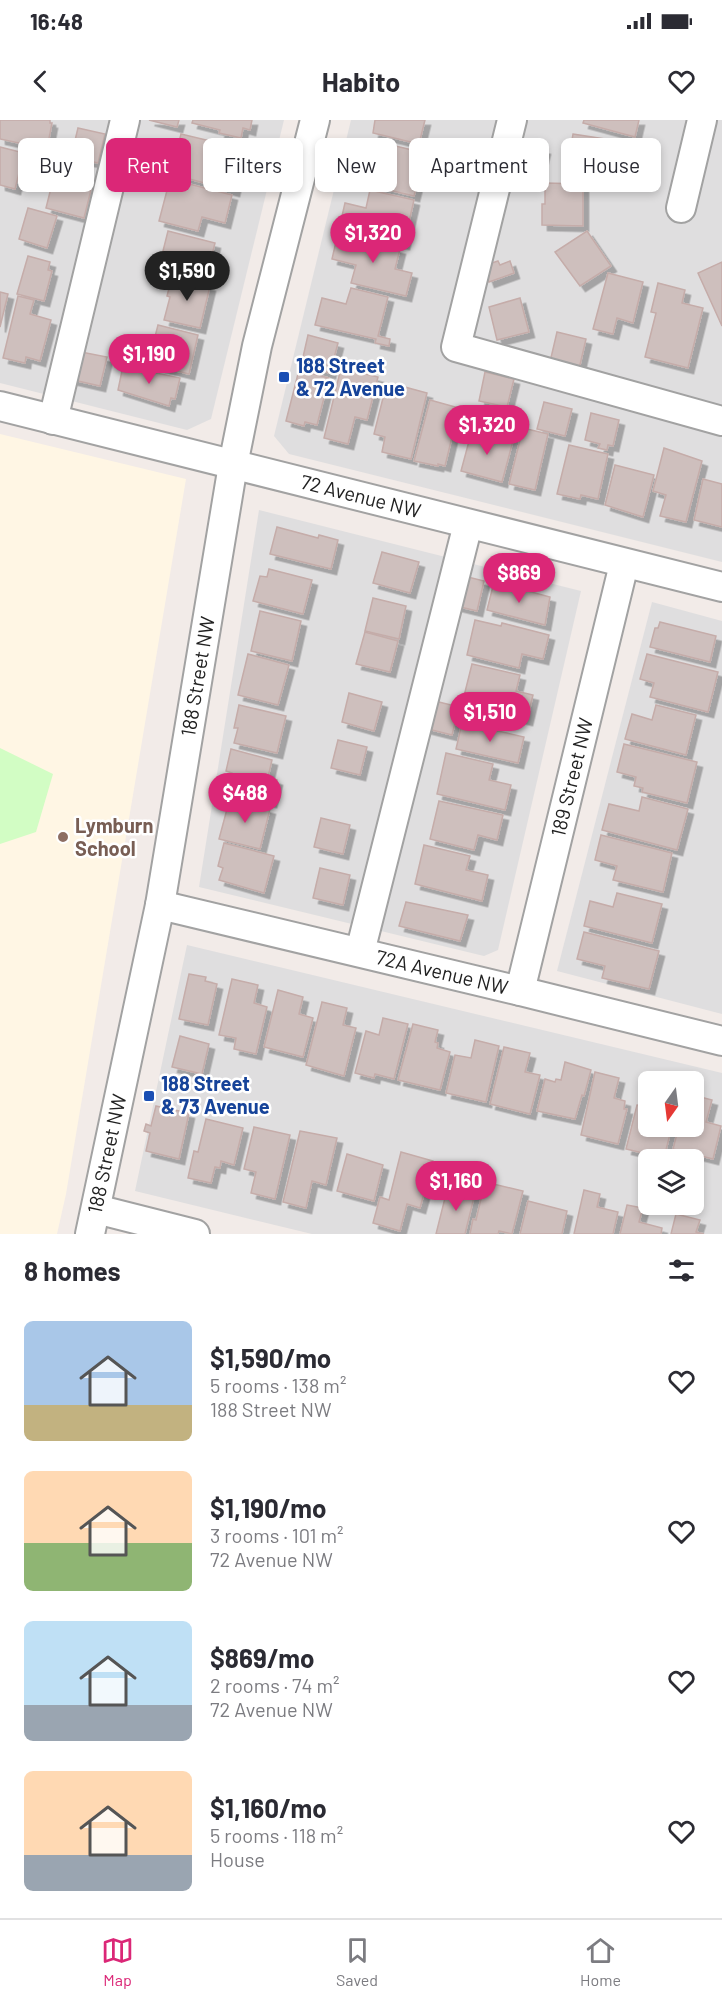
<!DOCTYPE html>
<meta charset="utf-8">
<style>
body{margin:0;font-family:Barlow,sans-serif;background:#f2f2f3;color:#2b2b33;height:100vh;display:flex;flex-direction:column;font-size:22px;white-space:nowrap}
*{box-sizing:border-box;margin:0}
p{font-size:20px;color:#7c7c81}
.icon{flex:none;width:33px;height:33px;fill:none;stroke:currentColor;stroke-width:2;stroke-linecap:round;stroke-linejoin:round}
.map{position:relative;height:1114px;overflow:hidden}
.panel{display:flex;flex-direction:column;background:#fff;flex:1}
.panel>*{flex:none}
.hud{position:absolute;left:18px;top:18px;width:687px;height:54px;display:flex;gap:12px}
.needle{width:39px;rotate:194deg}
.fabs{position:absolute;left:638px;top:951px;display:grid;gap:12px}
.fabs a{display:grid;place-items:center;width:66px;height:66px;border-radius:9px;background:#fff;box-shadow:0 3px 9px #0003;font-size:30px}
.price{position:absolute;translate:-50% -51px;padding:0 14px;border-radius:21px;background:#db2777;color:#fff;font-size:20px;line-height:39px;filter:drop-shadow(0 2px 3px #0008)}
.price::after{content:'';position:absolute;left:50%;top:36px;width:18px;height:14px;margin-left:-9px;background:inherit;clip-path:polygon(0 0,100% 0,50% 100%)}
.price.on{background:#222;color:#fff}
ul{padding:0;list-style:none}
li{display:flex;align-items:center;gap:18px;height:150px;padding:0 24px}
li span{display:grid;place-items:center;flex:none;width:168px;height:120px;border-radius:9px;color:#555}
li>.icon{margin-inline-start:auto}
span .icon{width:72px;height:72px;fill:#fffc;stroke-width:1}
li b{font-size:26px}
h2{display:flex;justify-content:space-between;align-items:center;height:72px;padding:0 24px;font-size:26px}
.chip{padding:0 21px;border-radius:9px;background:#fff;box-shadow:0 3px 9px #0003;font-size:21px;line-height:54px}
.chip.on{background:#db2777;color:#fff}
.status{display:flex;justify-content:space-between;align-items:center;height:42px;padding:0 30px;background:#fff;direction:ltr}
.status svg{height:16px;fill:currentColor}
header{display:flex;justify-content:space-between;align-items:center;height:78px;padding:0 24px;background:#fff;font-size:27px;font-weight:700}
.dock{display:flex;justify-content:space-around;align-items:center;height:84px;border-top:2px solid #e1e1e2;background:#fff;font-size:16px;color:#7c7c81}
.dock a{display:grid;justify-items:center;gap:3px}
.dock .on{color:#db2777}
.map>svg:first-child{display:block}
.residential{fill:#dfdedf;fill-rule:evenodd}
.education{fill:#fff6e4}
.park{fill:#d2fdc4}
.building{fill:#cebfbd;stroke:#c5aca9;stroke-width:1.5;filter:url(#shadow)}
.lines{fill:none;stroke-linecap:round;stroke-linejoin:round}
.minor-casing{stroke:#a2a2a2;stroke-width:32}
.minor{stroke:#fff;stroke-width:28}
.transit-dot{fill:#1a4fb4;stroke:#fff;stroke-width:2}
.education-dot{fill:#8d6e63;stroke:#fff;stroke-width:2}
.labels{text-anchor:middle;stroke-width:5;stroke-linejoin:round;paint-order:stroke}
.transit-label{font-size:20px;font-weight:bold;fill:#164399;stroke:#fff;text-anchor:start}
.street-label{font-size:20px;fill:#212121;stroke:#fff}
.education-label{font-size:20px;font-weight:bold;fill:#785e54;stroke:#fff;text-anchor:start}
</style>
<div class="status"><b>16:48</b><svg viewBox="0 0 49 12"><path d="M0 12V9h3v3zM5 12V6h3v6zM10 12V3h3v9zM15 12V0h3v12zM26 1h20v11H26zM47 4h2v5h-2z"/></svg></div>
<header><svg class="icon" aria-label="back" viewBox="0 0 24 24"><path d="M15 5l-7 7 7 7"/></svg>Habito<svg class="icon" aria-label="heart" viewBox="0 0 24 24"><path d="M12 20l-8-8c-3-5 5-10 8-4 3-6 11-1 8 4z"/></svg></header>
<div class="map">
<svg width="722" height="1114" viewBox="0 0 722 1114">
<defs>
<filter id="shadow"><feDropShadow dx="5.5" dy="5.5" stdDeviation="0" flood-color="#0004"/></filter>
</defs>
<rect width="100%" height="100%" fill="#f2ebe8"/>
<g class="residential">
<polygon points="0,0 284,0 211,299 187,310 0,263"/>
<polygon points="351,0 722,0 722,442 289,334 274,316"/>
<polygon points="259,390 581,471 498,830 484,836 199,767"/>
<polygon points="652,482 722,501 722,894 557,851"/>
<path d="M 187,825 L 722,953 L 722,1114 L 312,1114 L 135,1071 ZM 648,962 L 693,962 L 693,1006 L 648,1006 ZM 648,1040 L 693,1040 L 693,1084 L 648,1084 Z"/>
</g>
<polygon class="education" points="0,314 186,359 66,1074 57,1114 0,1114"/>
<polygon class="park" points="0,628 53,654 36,712 0,724"/>
<g class="building">
<polygon points="0,0 50,0 50,3 52,3 47,29 0,19"/>
<polygon points="149,0 179,0 177,7"/>
<polygon points="193,0 252,0 250,10 243,8 241,18 219,13 220,10 192,3"/>
<polygon points="375,0 425,0 419,24 373,13"/>
<polygon points="584,0 639,0 635,17 583,3"/>
<polygon points="78,8 105,14 98,43 71,37"/>
<polygon points="181,14 223,24 219,40 240,45 234,71 171,54"/>
<polygon points="573,14 611,20 607,49 568,43"/>
<polygon points="514,21 545,29 537,60 506,52"/>
<polygon points="387,24 425,33 414,76 351,61 357,35 383,42"/>
<polygon points="0,27 24,33 15,69 0,65"/>
<polygon points="170,59 232,75 225,103 202,97 198,111 159,101"/>
<polygon points="53,60 91,70 84,98 46,88"/>
<polygon points="545,63 583,64 583,106 542,105 542,84 545,84"/>
<polygon points="370,70 414,80 404,124 339,109 345,83 366,88"/>
<polygon points="28,88 57,96 47,128 19,119"/>
<polygon points="168,111 215,123 212,135 217,136 211,160 159,147"/>
<polygon points="587,111 611,146 580,166 555,132"/>
<polygon points="338,113 400,129 395,149 412,153 406,176 351,163 356,145 332,139"/>
<polygon points="28,136 50,142 48,150 52,151 44,181 17,174"/>
<polygon points="498,141 500,145 510,141 514,153 489,162 483,146"/>
<polygon points="722,142 722,206 698,153"/>
<polygon points="608,153 643,162 633,203 617,198 613,214 593,209"/>
<polygon points="172,157 210,166 200,208 164,200 170,177 167,176"/>
<polygon points="658,163 685,170 682,183 703,188 688,248 645,237 656,193 651,192"/>
<polygon points="351,168 388,177 378,216 390,219 389,226 375,223 376,219 315,205 322,178 346,184"/>
<polygon points="0,172 8,174 0,207"/>
<polygon points="18,176 34,180 30,194 51,200 40,241 26,237 25,243 3,238"/>
<polygon points="520,178 529,212 497,220 489,187"/>
<polygon points="158,205 198,215 189,254 148,244"/>
<polygon points="557,212 586,219 579,249 550,242"/>
<polygon points="308,215 338,223 330,253 301,246"/>
<polygon points="76,231 107,237 100,266 69,259"/>
<polygon points="123,246 180,258 175,279 171,278 169,286 118,270"/>
<polygon points="341,248 378,257 367,300 355,297 348,324 324,318"/>
<polygon points="299,250 329,258 317,305 305,302 304,306 286,301"/>
<polygon points="485,252 514,259 507,287 479,281"/>
<polygon points="386,266 400,270 401,266 427,273 411,339 382,332 385,317 374,314"/>
<polygon points="430,280 459,288 445,346 438,344 438,346 414,341"/>
<polygon points="544,282 572,289 565,316 537,309"/>
<polygon points="591,293 619,300 613,326 608,325 607,330 598,328 600,324 585,320"/>
<polygon points="523,308 548,314 535,370 509,364"/>
<polygon points="472,310 496,316 495,319 501,320 503,314 514,317 502,362 461,351"/>
<polygon points="569,325 608,334 598,379 581,375 580,379 557,374"/>
<polygon points="664,328 702,341 686,402 660,396 666,375 653,371"/>
<polygon points="615,345 654,355 643,397 605,385"/>
<polygon points="703,359 722,364 722,407 694,400"/>
<polygon points="277,407 318,418 319,415 338,420 331,449 270,434"/>
<polygon points="382,432 419,442 410,473 373,463"/>
<polygon points="269,449 312,460 303,494 253,481 260,456 267,457"/>
<polygon points="456,454 484,461 477,491 448,484"/>
<polygon points="494,462 550,477 545,505 487,490"/>
<polygon points="373,478 406,486 399,519 365,511"/>
<polygon points="260,491 301,501 292,541 251,531"/>
<polygon points="475,500 501,506 502,503 549,515 543,539 522,534 519,548 467,535"/>
<polygon points="660,502 716,516 710,542 650,527 655,508 658,508"/>
<polygon points="365,512 398,521 390,552 356,544"/>
<polygon points="248,534 289,545 278,585 238,575"/>
<polygon points="647,534 718,552 708,592 650,577 654,563 640,559"/>
<polygon points="472,544 520,555 516,571 533,575 527,600 462,584"/>
<polygon points="349,573 382,582 374,611 342,602"/>
<polygon points="431,580 459,587 452,615 424,608"/>
<polygon points="239,585 286,596 277,633 234,623 238,608 234,608"/>
<polygon points="656,585 696,595 686,635 625,619 632,594 652,600"/>
<polygon points="462,603 524,617 518,643 456,629"/>
<polygon points="338,620 367,627 360,655 331,648"/>
<polygon points="624,624 697,642 687,683 642,672 643,668 634,666 636,657 617,652"/>
<polygon points="231,629 272,640 268,657 277,660 271,682 227,671 232,653 226,651"/>
<polygon points="446,633 493,644 489,660 511,665 505,690 437,674"/>
<polygon points="642,677 688,689 677,730 602,710 609,684 639,691"/>
<polygon points="230,678 270,689 260,729 219,719"/>
<polygon points="439,681 503,695 497,720 478,715 474,730 430,719"/>
<polygon points="321,698 350,705 343,734 314,727"/>
<polygon points="601,715 672,733 663,772 613,760 617,746 595,740"/>
<polygon points="224,723 274,736 264,773 219,760 223,748 218,746"/>
<polygon points="424,725 470,736 466,750 488,755 482,781 415,764"/>
<polygon points="320,748 350,755 343,785 313,778"/>
<polygon points="617,773 662,784 652,823 584,806 590,781 613,787"/>
<polygon points="406,782 468,795 460,821 399,806"/>
<polygon points="584,812 659,831 649,869 602,858 605,846 577,839"/>
<polygon points="189,854 206,857 205,861 217,864 208,905 179,899"/>
<polygon points="232,859 258,865 254,883 267,887 256,934 234,929 236,918 219,915"/>
<polygon points="278,870 303,877 299,894 313,898 303,937 264,927"/>
<polygon points="322,882 347,888 343,905 356,908 344,956 306,945"/>
<polygon points="383,898 408,904 394,959 375,954 374,958 355,953 366,911 379,915"/>
<polygon points="413,904 438,910 435,922 438,923 437,928 450,932 440,970 398,960"/>
<polygon points="180,916 209,924 202,954 172,947"/>
<polygon points="475,920 499,926 486,982 446,973 455,935 471,938"/>
<polygon points="504,927 530,933 525,952 540,955 530,994 490,984"/>
<polygon points="565,942 591,950 584,976 582,975 575,999 537,991 545,959 555,962 556,959 561,960"/>
<polygon points="595,952 619,958 614,978 625,981 624,989 627,989 618,1024 581,1015"/>
<polygon points="693,975 712,980 706,1002 721,1006 713,1039 673,1029 679,1006 693,1006"/>
<polygon points="637,985 648,987 648,1006 672,1006 664,1038 626,1029"/>
<polygon points="156,986 189,993 179,1039 146,1031 150,1013 144,1011 146,1004 151,1006"/>
<polygon points="206,999 243,1008 234,1045 221,1041 220,1048 215,1047 211,1063 188,1058 194,1031 198,1032"/>
<polygon points="254,1007 290,1015 275,1079 251,1073 256,1052 244,1049"/>
<polygon points="300,1011 337,1018 326,1065 312,1061 306,1088 283,1082"/>
<polygon points="401,1032 433,1041 420,1088 407,1084 400,1111 373,1103 380,1077 389,1080"/>
<polygon points="347,1034 383,1045 374,1081 337,1071"/>
<polygon points="485,1062 523,1071 512,1114 499,1111 498,1114 470,1114 473,1099 476,1100"/>
<polygon points="448,1066 475,1073 465,1114 436,1114"/>
<polygon points="584,1070 600,1074 597,1087 618,1092 613,1114 574,1114"/>
<polygon points="528,1081 567,1091 562,1114 520,1114"/>
<polygon points="627,1085 643,1088 639,1102 662,1108 661,1114 620,1114"/>
<polygon points="676,1094 700,1100 696,1112 704,1114 671,1114"/>
</g>
<g class="lines">
<defs>
<g id="minor">
<polyline points="512,0 456,227 722,301"/>
<polyline points="681,88 702,0"/>
<path id="s1" d="M 0,286 L 722,467"/>
<polyline points="53,300 125,0"/>
<path id="s2" d="M 160,785 L 520,871 L 722,921"/>
<polyline points="360,832 468,404"/>
<path id="s3" d="M 520,871 L 624,444"/>
<polyline points="96,1089 195,1114"/>
<path id="s4" d="M 90,1114 L 160,785 L 233,345 L 257,226 L 315,0"/>
</g>
</defs>
<use href="#minor" class="minor-casing"/>
<use href="#minor" class="minor"/>
</g>
<g class="transit-dot">
<rect x="278" y="251" width="12" height="12" rx="3"/>
<rect x="143" y="970" width="12" height="12" rx="3"/>
</g>
<circle class="education-dot" cx="63" cy="717" r="6"/>
<g class="labels">
<g class="transit-label">
<text x="296" y="253">188 Street<tspan x="296" dy="23">&amp; 72 Avenue</tspan></text>
<text x="161" y="971">188 Street<tspan x="161" dy="23">&amp; 73 Avenue</tspan></text>
</g>
<g class="street-label">
<text dy="7" stroke="none"><textPath href="#s1" startOffset="372">72 Avenue NW</textPath></text>
<text dy="7" stroke="none"><textPath href="#s4" startOffset="568">188 Street NW</textPath></text>
<text dy="7" stroke="none"><textPath href="#s3" startOffset="220">189 Street NW</textPath></text>
<text dy="7" stroke="none"><textPath href="#s2" startOffset="290">72A Avenue NW</textPath></text>
<text dy="7" stroke="none"><textPath href="#s4" startOffset="82">188 Street NW</textPath></text>
</g>
<g class="education-label">
<text x="75" y="713">Lymburn<tspan x="75" dy="23">School</tspan></text>
</g>
</g>
</svg>
<div class="fabs">
<a><svg class="needle" viewBox="-14 -14 28 28"><path d="M0-13l5 13h-10z" fill="#e53935"/><path d="M0 13l5-13h-10z" fill="#7c7c81"/></svg></a>
<a><svg class="icon" aria-label="layers" viewBox="0 0 24 24"><path d="M12 4l9 5-9 5-9-5zM3 14l9 5 9-5"/></svg></a>
</div>
<b class="price" style="left:373px;top:144px">$1,320</b>
<b class="price on" style="left:187px;top:182px">$1,590</b>
<b class="price" style="left:149px;top:265px">$1,190</b>
<b class="price" style="left:487px;top:336px">$1,320</b>
<b class="price" style="left:519px;top:484px">$869</b>
<b class="price" style="left:490px;top:623px">$1,510</b>
<b class="price" style="left:245px;top:704px">$488</b>
<b class="price" style="left:456px;top:1092px">$1,160</b>
<div class="hud">
<a class="chip">Buy</a>
<a class="chip on">Rent</a>
<a class="chip">Filters</a>
<a class="chip">New</a>
<a class="chip">Apartment</a>
<a class="chip">House</a>
</div>
</div>
<section class="panel">
<h2>8 homes<svg class="icon" aria-label="filters" viewBox="0 0 24 24"><path d="M4 7h16M4 17h16"/><circle cx="9" cy="7" r="2"/><circle cx="15" cy="17" r="2"/></svg></h2>
<ul>
<li><span style="background:linear-gradient(#a9c7e8 70%,#c2b280 0)"><svg class="icon" aria-label="home" viewBox="0 0 24 24"><path d="M3 11l9-7 9 7M6 9v11h12V9"/></svg></span><div><b>$1,590/mo</b><p>5 rooms · 138 m²</p><p>188 Street NW</p></div><svg class="icon" aria-label="heart" viewBox="0 0 24 24"><path d="M12 20l-8-8c-3-5 5-10 8-4 3-6 11-1 8 4z"/></svg></li>
<li><span style="background:linear-gradient(#ffd9b3 60%,#8fb573 0)"><svg class="icon" aria-label="home" viewBox="0 0 24 24"><path d="M3 11l9-7 9 7M6 9v11h12V9"/></svg></span><div><b>$1,190/mo</b><p>3 rooms · 101 m²</p><p>72 Avenue NW</p></div><svg class="icon" aria-label="heart" viewBox="0 0 24 24"><path d="M12 20l-8-8c-3-5 5-10 8-4 3-6 11-1 8 4z"/></svg></li>
<li><span style="background:linear-gradient(#bfe0f5 70%,#9aa5b1 0)"><svg class="icon" aria-label="home" viewBox="0 0 24 24"><path d="M3 11l9-7 9 7M6 9v11h12V9"/></svg></span><div><b>$869/mo</b><p>2 rooms · 74 m²</p><p>72 Avenue NW</p></div><svg class="icon" aria-label="heart" viewBox="0 0 24 24"><path d="M12 20l-8-8c-3-5 5-10 8-4 3-6 11-1 8 4z"/></svg></li>
<li><span style="background:linear-gradient(#ffd9b3 70%,#9aa5b1 0)"><svg class="icon" aria-label="home" viewBox="0 0 24 24"><path d="M3 11l9-7 9 7M6 9v11h12V9"/></svg></span><div><b>$1,160/mo</b><p>5 rooms · 118 m²</p><p>House</p></div><svg class="icon" aria-label="heart" viewBox="0 0 24 24"><path d="M12 20l-8-8c-3-5 5-10 8-4 3-6 11-1 8 4z"/></svg></li>
</ul>
</section>
<nav class="dock">
<a class="on"><svg class="icon" aria-label="map" viewBox="0 0 24 24"><path d="M3 6l6-2 6 2 6-2v14l-6 2-6-2-6 2zM9 4v14M15 6v14"/></svg>Map</a>
<a><svg class="icon" aria-label="saved" viewBox="0 0 24 24"><path d="M7 4h10v16l-5-4-5 4z"/></svg>Saved</a>
<a><svg class="icon" aria-label="home" viewBox="0 0 24 24"><path d="M3 11l9-7 9 7M6 9v11h12V9"/></svg>Home</a>
</nav>
